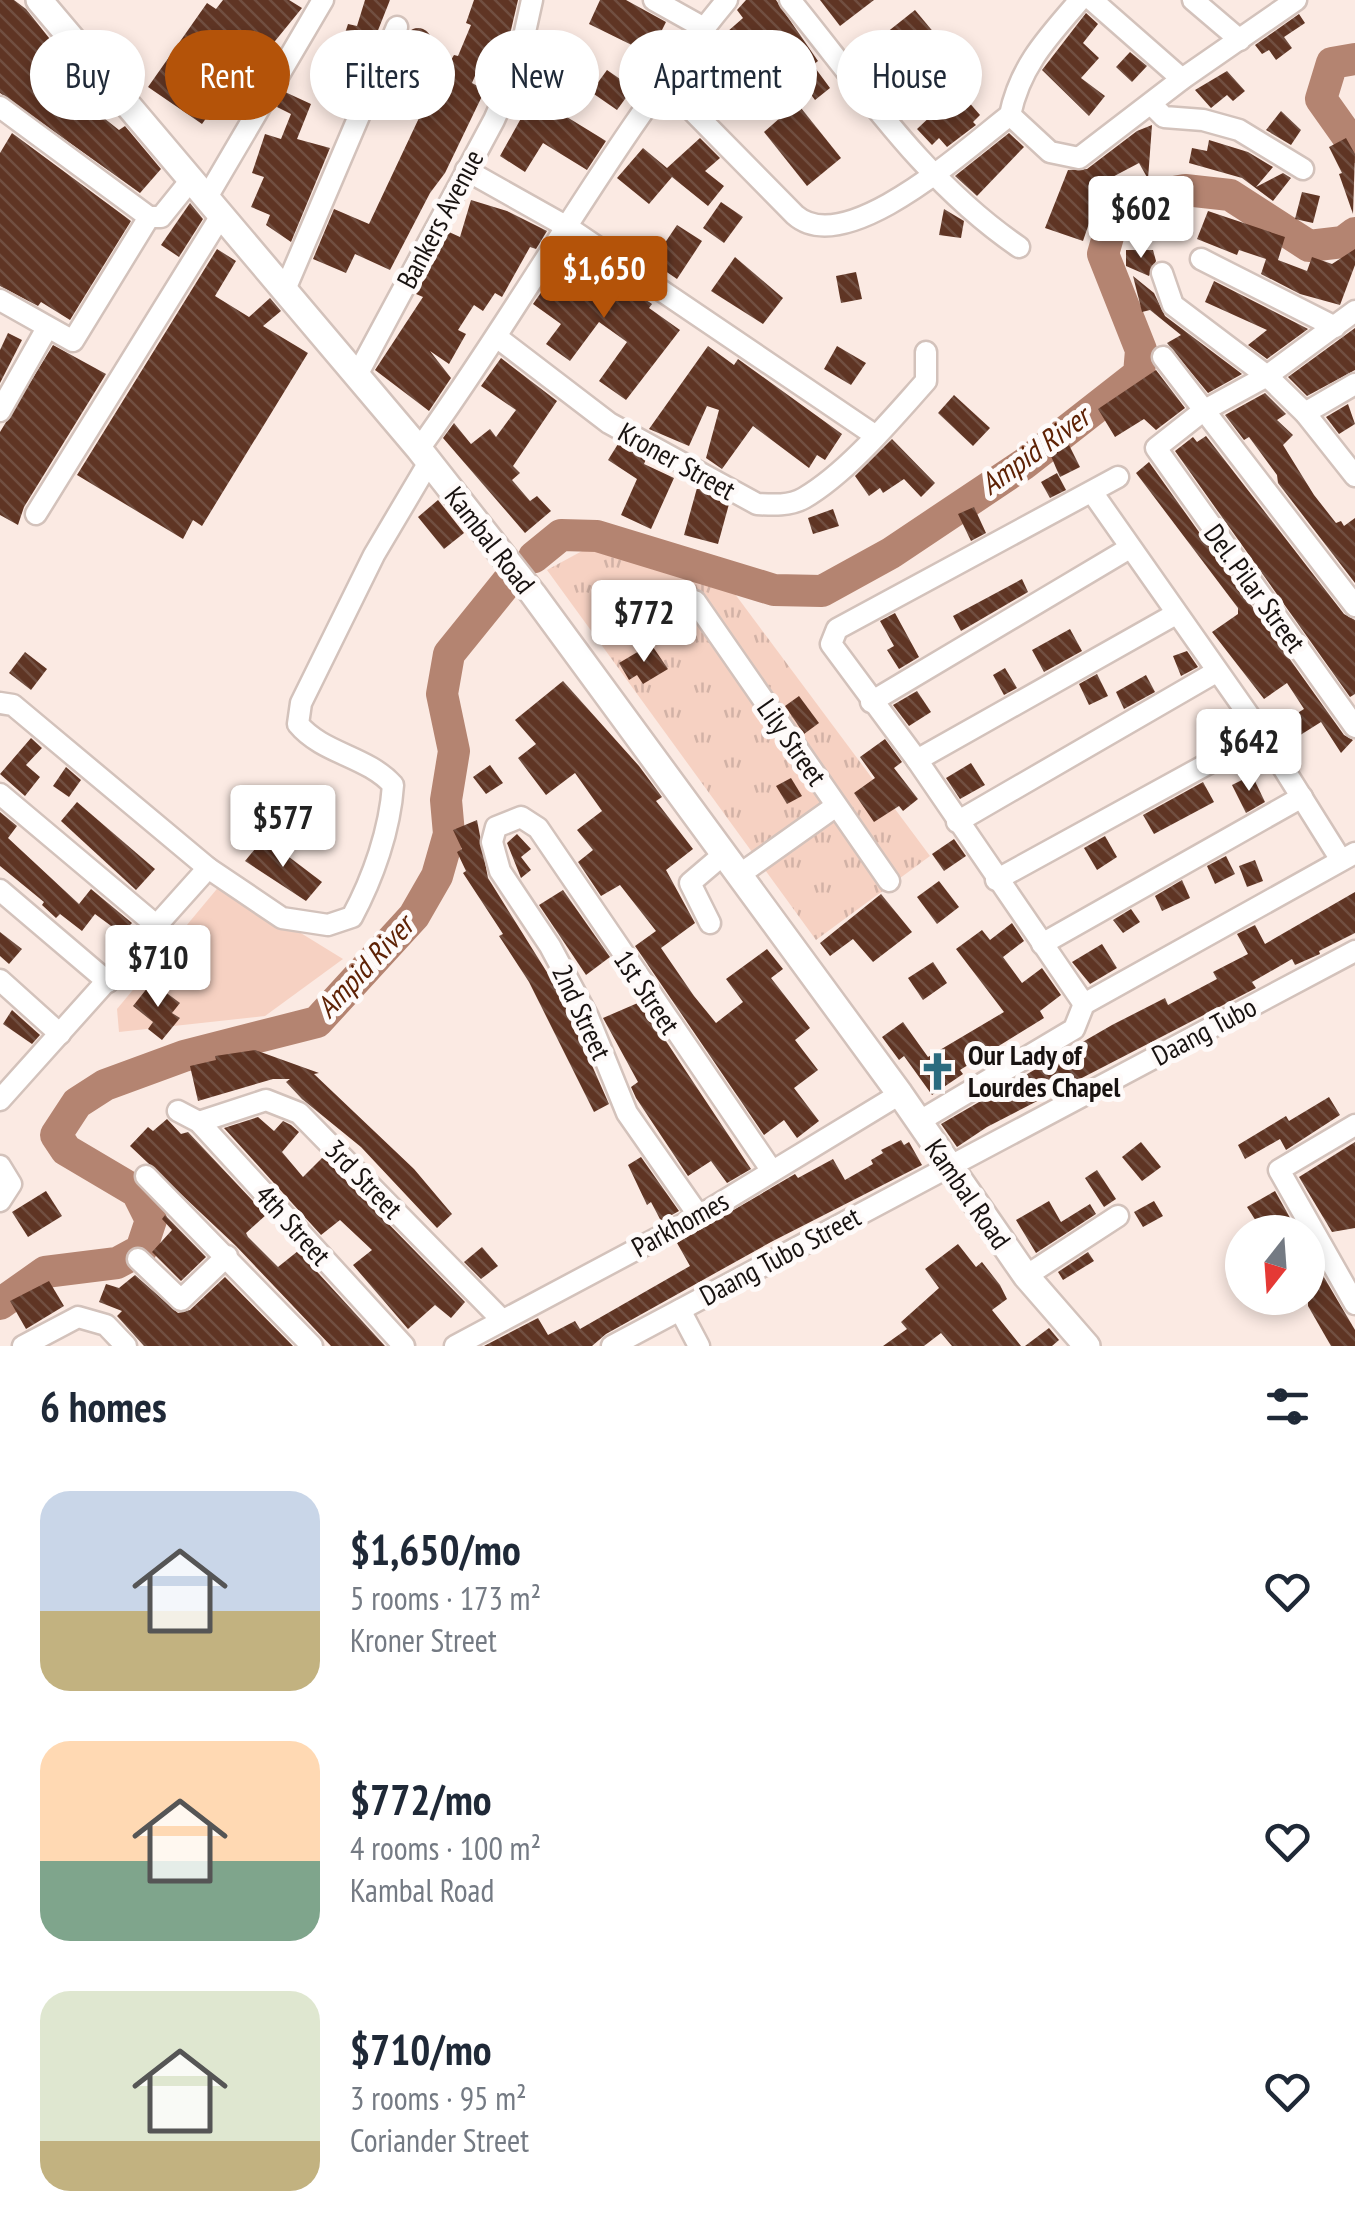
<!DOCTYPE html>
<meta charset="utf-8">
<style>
body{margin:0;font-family:"PT Sans Narrow",sans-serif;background:#f6f6f7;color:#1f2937;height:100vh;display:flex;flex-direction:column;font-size:38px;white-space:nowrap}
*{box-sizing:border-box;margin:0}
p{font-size:32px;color:#747a83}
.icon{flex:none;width:55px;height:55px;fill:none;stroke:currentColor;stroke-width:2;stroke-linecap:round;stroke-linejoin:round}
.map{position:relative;height:1346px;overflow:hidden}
.panel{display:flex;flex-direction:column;background:#fff;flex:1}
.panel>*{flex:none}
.guide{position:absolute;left:30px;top:30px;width:1295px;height:90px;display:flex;gap:20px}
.needle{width:65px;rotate:197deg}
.fabs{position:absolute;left:1225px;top:1215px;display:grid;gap:20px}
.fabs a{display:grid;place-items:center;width:100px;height:100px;border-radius:50%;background:#fff;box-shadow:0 5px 15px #0003;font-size:50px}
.price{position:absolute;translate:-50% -85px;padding:0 22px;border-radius:10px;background:#fff;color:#222;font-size:32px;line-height:65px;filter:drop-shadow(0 2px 5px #0008)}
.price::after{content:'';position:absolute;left:50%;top:60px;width:30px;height:22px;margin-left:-15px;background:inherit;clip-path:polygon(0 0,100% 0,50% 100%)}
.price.selected{background:#b45309;color:#fff}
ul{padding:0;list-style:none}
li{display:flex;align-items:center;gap:30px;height:250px;padding:0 40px}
li span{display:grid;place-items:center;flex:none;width:280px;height:200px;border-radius:30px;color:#555}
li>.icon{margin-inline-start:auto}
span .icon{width:120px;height:120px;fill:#fffc;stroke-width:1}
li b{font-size:42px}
h2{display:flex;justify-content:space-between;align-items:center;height:120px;padding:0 40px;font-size:42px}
.chip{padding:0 35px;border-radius:45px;background:#fff;box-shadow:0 5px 15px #0003;font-size:35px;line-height:90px}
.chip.selected{background:#b45309;color:#fff}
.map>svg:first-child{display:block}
.grass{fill:url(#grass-tufts)}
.green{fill:#f6d1c2}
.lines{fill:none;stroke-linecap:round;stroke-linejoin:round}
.river{stroke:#b48471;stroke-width:32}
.building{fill:url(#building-back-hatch)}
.minor-casing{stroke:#d3c2bb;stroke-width:25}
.major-casing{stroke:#d3c2bb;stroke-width:30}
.minor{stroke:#fff;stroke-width:20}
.major{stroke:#fff;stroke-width:25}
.labels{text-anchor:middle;stroke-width:10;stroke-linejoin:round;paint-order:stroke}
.street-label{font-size:28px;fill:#181210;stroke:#fefaf9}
.poi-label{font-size:28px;font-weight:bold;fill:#181210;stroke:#fefaf9;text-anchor:start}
.water-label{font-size:30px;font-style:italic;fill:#5e2205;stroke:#fefaf9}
</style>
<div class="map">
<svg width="1355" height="1346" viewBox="0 0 1355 1346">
<defs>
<pattern id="grass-tufts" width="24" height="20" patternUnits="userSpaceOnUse" patternTransform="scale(2.5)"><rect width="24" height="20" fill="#f6d1c2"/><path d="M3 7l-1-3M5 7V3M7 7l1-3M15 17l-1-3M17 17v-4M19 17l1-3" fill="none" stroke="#d2b2a6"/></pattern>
<pattern id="building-back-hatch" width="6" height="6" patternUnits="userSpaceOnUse" patternTransform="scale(2.5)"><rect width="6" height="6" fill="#5f3524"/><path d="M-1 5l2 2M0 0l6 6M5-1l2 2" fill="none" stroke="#714f41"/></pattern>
</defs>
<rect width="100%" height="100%" fill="#fbeae3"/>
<polygon class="grass" points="595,544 732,590 930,856 816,940 547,570"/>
<polygon class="green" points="221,884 343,959 265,1016 119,1032 117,1009"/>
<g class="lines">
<g class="river">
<polyline points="1355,59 1332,63 1321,99 1355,147"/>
<polyline points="534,557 561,535 597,536 774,590 822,591 891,553 1024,464 1139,374 1141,350 1103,254 1112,223 1140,198 1185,190 1230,195 1309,246 1343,242 1355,233"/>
<polyline points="0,1304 45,1272 117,1263 141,1250 151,1220 137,1192 66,1150 56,1135 77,1103 105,1085 184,1056 317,1022 414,916 437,876 449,834 446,800 454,751 442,694 449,654 512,576"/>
</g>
</g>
<g class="building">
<polygon points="0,0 14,0 26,9 96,97 90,107 119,130 125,126 161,169 140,193 0,93"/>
<polygon points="223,0 289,0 302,8 271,46 275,48 258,80 232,119 214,107 202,124 148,87 207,3 216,9"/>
<polygon points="365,0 390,0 344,116 332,110 351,67 344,65 349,50 340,48 348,24 357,26"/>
<polygon points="474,0 518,0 511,30 496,64 482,59 472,83 485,90 445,173 430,193 390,270 355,254 346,273 313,259 334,209 369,224 427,101 454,55 458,56 471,25 466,23"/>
<polygon points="600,0 626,0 666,22 650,54 589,24"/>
<polygon points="746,0 776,0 818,61 813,65 830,88 815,100 783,57 749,88 733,71 711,96 692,79 716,51 711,46 743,18 737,10"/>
<polygon points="820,0 874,0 840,26"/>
<polygon points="915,10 940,40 882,86 857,56"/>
<polygon points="1086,13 1098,24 1083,43 1099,58 1081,78 1105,96 1089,116 1042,70"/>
<polygon points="1299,14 1305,23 1284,37 1292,48 1276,60 1269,50 1262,54 1255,45"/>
<circle cx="418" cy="41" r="13"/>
<polygon points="545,39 579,52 565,88 572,91 562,114 606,141 587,170 543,143 525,172 500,156 529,104 520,100"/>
<polygon points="1130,52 1147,66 1132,82 1116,67"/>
<polygon points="607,70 633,88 617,110 591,92"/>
<polygon points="1227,71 1245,91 1233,101 1227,95 1211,108 1195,90"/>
<polygon points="285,92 311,104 297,139 330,148 291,242 266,225 270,215 251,207 264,177 252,173 265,134 281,139 291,114 277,107"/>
<polygon points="950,98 959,107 967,100 980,115 973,122 976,125 947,147 939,138 932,145 917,129"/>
<polygon points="797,103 841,158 807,186 764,132"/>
<polygon points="1281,111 1301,130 1291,145 1266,130"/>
<polygon points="1152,125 1148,179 1139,163 1103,182 1083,241 1045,228 1068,170 1087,169 1137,131"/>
<polygon points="12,133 131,221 70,320 41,302 38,306 0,286 0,153"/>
<polygon points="1009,133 1024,147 977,196 955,176"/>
<polygon points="700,138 720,158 705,171 724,186 708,206 672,177 649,204 617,178 643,148 667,168"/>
<polygon points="1346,138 1355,154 1353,214 1339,174 1342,173 1329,147"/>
<polygon points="1209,140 1248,152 1273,167 1256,187 1283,173 1291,178 1273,201 1242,178 1189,163 1192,148 1207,151"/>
<polygon points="1302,192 1320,196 1313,223 1295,219"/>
<polygon points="471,200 507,211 547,231 536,249 530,247 502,297 495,293 483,311 474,305 458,330 466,334 449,364 430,351 451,378 429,411 375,370 423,297 416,294 449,232 460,237"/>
<polygon points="721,202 743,217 724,243 703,228"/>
<polygon points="190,203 203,219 179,257 161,245"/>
<polygon points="944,209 964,221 961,238 939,235"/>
<polygon points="1208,211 1285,237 1278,260 1307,271 1312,257 1332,264 1355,249 1355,265 1340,305 1300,294 1261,274 1266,259 1239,250 1237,255 1197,239"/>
<polygon points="677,225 702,241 677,279 652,262"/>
<polygon points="217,249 236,261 215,296 249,317 270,298 281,311 263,326 308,353 202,526 193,520 183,539 77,475"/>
<polygon points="571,250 652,304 649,308 680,330 626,400 599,381 627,342 599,322 570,361 546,344 561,324 533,304"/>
<polygon points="1126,250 1153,250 1156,261 1149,276 1126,266"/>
<polygon points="735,257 783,298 763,324 711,291"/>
<polygon points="856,272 862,299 841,303 836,276"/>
<polygon points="1133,276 1154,293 1165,316 1242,374 1208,393 1167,343 1181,335 1150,310 1142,312"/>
<polygon points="1214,281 1308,329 1267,359 1248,345 1267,330 1205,302"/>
<polygon points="1355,328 1355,370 1307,396 1288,377"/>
<polygon points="8,333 22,340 0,383 0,350"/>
<polygon points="53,345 106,374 24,507 18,525 0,515 0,432"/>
<polygon points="708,346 734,365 738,359 842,434 825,460 817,455 809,468 753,426 722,469 706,458 719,410 707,406 689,446 649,429"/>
<polygon points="837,346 866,363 851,385 824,369"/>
<polygon points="501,358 557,401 513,466 520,473 512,480 530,501 537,496 551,511 525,533 443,438 454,423 471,444 490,429 496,437 516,410 481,386"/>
<polygon points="1156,370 1185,408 1156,430 1144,419 1115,437 1098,409"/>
<polygon points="1265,393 1286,414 1277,420 1293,435 1283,445 1314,495 1336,523 1341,521 1344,526 1355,518 1355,583 1278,483 1277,475 1249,437 1244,440 1225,415"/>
<polygon points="954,395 990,428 973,446 938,413"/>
<polygon points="1348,404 1355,424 1339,434 1326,417"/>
<polygon points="1206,436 1344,614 1355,620 1355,694 1350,697 1175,451 1193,437 1197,442"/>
<polygon points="892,439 935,483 921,497 904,479 883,493 880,488 869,496 855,476"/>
<polygon points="618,444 646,459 644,464 674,478 651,529 621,515 637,479 608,460"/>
<polygon points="1069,445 1080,467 1060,477 1050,454"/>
<polygon points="1149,462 1344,735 1353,740 1341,753 1321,722 1294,739 1283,722 1304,709 1287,683 1264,699 1212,632 1238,614 1238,608 1136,473"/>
<polygon points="1057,473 1066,490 1050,498 1041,482"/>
<polygon points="697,488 729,504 718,544 684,535"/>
<polygon points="438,500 464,533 444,549 418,517"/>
<polygon points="974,507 986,533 971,541 958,514"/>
<polygon points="833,509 839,526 813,534 808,518"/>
<polygon points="1022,579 1028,592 961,631 953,616"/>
<polygon points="895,613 919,657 899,669 887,650 894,646 880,621"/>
<polygon points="1070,629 1082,651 1044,672 1032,650"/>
<polygon points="651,644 668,669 643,684 637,675 629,680 619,663"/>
<polygon points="1187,651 1198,667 1181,676 1173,656"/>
<polygon points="25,652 47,669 31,690 9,673"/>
<polygon points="1005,668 1017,688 1004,695 993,675"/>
<polygon points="1097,674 1108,696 1089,705 1079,684"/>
<polygon points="1146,675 1155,692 1124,709 1116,692"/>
<polygon points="563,681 639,766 662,797 656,801 693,849 666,870 695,923 661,948 694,996 716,1023 743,1002 726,979 767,949 783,969 771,978 810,1028 795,1040 818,1070 794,1088 819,1121 797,1138 784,1120 764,1135 635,946 656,931 620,885 601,896 578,862 593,850 577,830 602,811 575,773 546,795 518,758 536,744 515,720"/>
<polygon points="917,691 931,712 909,726 893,705"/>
<polygon points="799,696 819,723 804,734 785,706"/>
<polygon points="31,738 42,748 26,765 40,777 25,796 0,774"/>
<polygon points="885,739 902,762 894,768 918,799 903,811 899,806 874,822 854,793 875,778 860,757"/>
<polygon points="971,763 985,785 960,799 946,778"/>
<polygon points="490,765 503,783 486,794 473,777"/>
<polygon points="66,767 81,780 69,797 53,786"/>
<polygon points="1252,775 1265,802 1246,813 1232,785"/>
<polygon points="791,778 802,796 787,804 776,786"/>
<polygon points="1203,782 1214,802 1154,834 1143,815"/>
<polygon points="77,802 155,869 136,890 61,821"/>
<polygon points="0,812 17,826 8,838 79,904 91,889 132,923 122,934 95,914 82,931 60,914 56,918 42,905 44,902 0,866"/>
<polygon points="477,820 488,878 560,993 609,1104 594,1112 529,982 499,936 503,934 463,873 466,871 457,852 462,849 453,830"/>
<polygon points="517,834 531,849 521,857 531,870 521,878 507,843"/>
<polygon points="1105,836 1117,857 1097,870 1084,848"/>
<polygon points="264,838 322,882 306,901 245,861"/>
<polygon points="954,839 966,856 944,871 932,854"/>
<polygon points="1226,856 1235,874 1215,884 1207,866"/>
<polygon points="1255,860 1263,881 1247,887 1239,866"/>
<polygon points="1182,880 1190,898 1162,911 1155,896"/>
<polygon points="939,881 959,907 937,924 917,897"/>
<polygon points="563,890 610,957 586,975 539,905"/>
<polygon points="1355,892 1355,933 1319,951 1320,954 1295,965 1292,959 1252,982 1256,988 987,1127 957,1147 941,1124 1112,1025 1165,998 1168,1005 1217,979 1213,972 1248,954 1237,934 1255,925 1265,944"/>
<polygon points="881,894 912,932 873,962 853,939 830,956 820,943"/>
<polygon points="1131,909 1140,922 1123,933 1113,920"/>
<polygon points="1012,923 1024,941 1003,957 1022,983 1042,968 1061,995 1040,1011 1044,1018 960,1070 963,1074 932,1095 904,1056 899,1060 882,1037 903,1022 928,1057 1004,1012 956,949 982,930 990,940"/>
<polygon points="0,932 22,949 9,964 0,956"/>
<polygon points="1102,944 1117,968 1090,984 1072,962"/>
<polygon points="933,962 947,983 923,1000 908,978"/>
<polygon points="152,982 180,1003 172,1013 180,1018 162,1040 148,1029 153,1022 133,1006"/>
<polygon points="640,1002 751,1169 727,1183 711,1161 688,1176 636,1098 631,1087 638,1082 603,1018"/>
<polygon points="12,1010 40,1035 32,1044 3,1024"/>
<polygon points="255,1050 319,1073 314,1074 414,1169 452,1214 437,1228 361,1147 302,1099 286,1082 290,1079 273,1079 198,1101 190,1066 216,1060 215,1056"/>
<polygon points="1329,1097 1340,1115 1286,1150 1280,1139 1245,1159 1238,1145 1286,1116 1289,1121"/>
<polygon points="258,1117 274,1131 283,1121 291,1125 299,1132 282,1152 303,1177 323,1157 465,1302 451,1318 435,1305 408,1329 353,1265 372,1250 340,1220 321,1235 224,1128"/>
<polygon points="167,1119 181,1134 188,1132 266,1215 246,1233 248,1237 278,1267 298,1251 385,1346 331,1346 236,1246 130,1146 148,1127 153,1131"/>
<polygon points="901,1140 904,1145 909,1142 922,1165 771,1242 606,1334 592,1346 484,1346 538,1318 548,1335 575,1321 580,1329 690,1266 677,1243 795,1174 798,1178 833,1159 845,1180 873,1164 871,1160 883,1153 881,1150"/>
<polygon points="1141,1142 1161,1167 1142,1181 1122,1157"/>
<polygon points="1355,1142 1355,1228 1332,1232 1299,1177"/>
<polygon points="641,1157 679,1211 661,1221 651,1202 647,1205 628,1165"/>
<polygon points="1097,1170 1116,1199 1104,1207 1085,1178"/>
<polygon points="46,1191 62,1216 28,1237 12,1212"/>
<polygon points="1275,1191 1298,1232 1263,1232 1247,1207"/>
<polygon points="1049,1201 1061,1222 1090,1204 1096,1214 1036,1253 1016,1220"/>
<polygon points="1154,1201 1163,1216 1143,1227 1134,1212"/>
<polygon points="165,1215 206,1257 181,1281 152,1252 172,1230 162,1219"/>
<polygon points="958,1244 976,1267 982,1262 1000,1285 1007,1299 992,1310 1021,1346 952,1346 941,1333 924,1346 883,1346 907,1329 901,1322 939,1288 925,1269"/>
<polygon points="482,1247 498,1266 481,1279 464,1262"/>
<polygon points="1088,1252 1094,1261 1063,1280 1058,1272"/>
<polygon points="1318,1267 1355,1330 1355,1346 1331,1346 1308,1306 1308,1273"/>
<polygon points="135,1275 178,1313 190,1310 225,1277 293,1346 144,1346 117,1316 122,1311 99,1302 106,1284 119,1288"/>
<polygon points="49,1281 64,1306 26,1329 10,1301"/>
<polygon points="1049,1328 1059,1340 1052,1346 1025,1346"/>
</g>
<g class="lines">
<defs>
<g id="minor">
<polyline points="654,0 704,28"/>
<path d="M 790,0 C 861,87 925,183 1019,247"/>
<polyline points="1092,0 1182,79"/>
<polyline points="1193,0 1240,40"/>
<path d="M 665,83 L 795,215 C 846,260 968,147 1010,115 C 1020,66 1048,37 1080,0"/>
<polyline points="1151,104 1164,117 1203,120 1239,130 1303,169"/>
<polyline points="0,107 149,217 161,217 190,181"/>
<polyline points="1010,115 1050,152 1079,158 1182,79 1296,0"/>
<polyline points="466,170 569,228 876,436"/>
<polyline points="206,199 323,0"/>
<polyline points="1201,259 1335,327"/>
<polyline points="1162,273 1173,305 1267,376 1305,413 1355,476"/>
<polyline points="284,292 397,27"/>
<polyline points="0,300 73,341 149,217"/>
<polyline points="1355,311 1267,376 1203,411 1156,448 1355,727"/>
<path d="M 498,338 L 609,423 L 757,504 C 773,505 790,506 804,498 C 848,472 892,419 926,381 L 926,352"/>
<polyline points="1163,357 1355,606"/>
<polyline points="356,377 494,120 517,68 532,0"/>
<polyline points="0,411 47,328"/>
<polyline points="1305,413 1355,384"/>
<path d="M 419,449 C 524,304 614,136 727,0"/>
<polyline points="1092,492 1262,734 1341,860"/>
<polyline points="36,514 222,214"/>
<polyline points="695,601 889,881"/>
<polyline points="871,702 1128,549"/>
<path d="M 0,703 L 13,705 L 208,868 L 282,918 L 328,925 L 352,917 C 373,878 390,830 393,785 C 367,756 323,754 298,724 L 301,703 L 374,555 L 429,462"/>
<polyline points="917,760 1174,615"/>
<polyline points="0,794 157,926"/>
<polyline points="957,822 1216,672"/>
<polyline points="739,875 836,806"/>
<polyline points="996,880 1262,734"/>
<polyline points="0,890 108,982"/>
<polyline points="710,923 690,883 724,854"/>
<polyline points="1042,944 1302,797"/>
<polyline points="0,980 60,1034"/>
<polyline points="1084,1004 917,760 831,644 837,629 1118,477"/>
<polyline points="0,1100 208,868"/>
<polyline points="178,1111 199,1122 404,1346"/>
<polyline points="199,1122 266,1100 299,1113 502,1320"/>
<polyline points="918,1122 1074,1029 1084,1004 1355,853"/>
<polyline points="1355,1125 1279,1170 1355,1304"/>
<polyline points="0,1166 11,1184 0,1201"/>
<polyline points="146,1176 312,1346"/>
<polyline points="699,1216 627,1113 588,1017 550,946 500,871 492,842 496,827 521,817 538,828 772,1171"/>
<polyline points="138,1259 181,1300 227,1256"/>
<polyline points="1026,1276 1118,1216"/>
<polyline points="680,1310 699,1346"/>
<polyline points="23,1346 78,1317 106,1325 126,1346"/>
<polyline points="455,1346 699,1216 900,1094"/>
<polyline points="612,1346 1355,951"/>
</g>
<polyline id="major" points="39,0 419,449 533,594 900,1094 1026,1276 1087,1346"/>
</defs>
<use href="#minor" class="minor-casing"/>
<use href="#major" class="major-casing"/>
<use href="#minor" class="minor"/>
<use href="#major" class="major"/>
</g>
<defs>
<symbol id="church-bare" viewBox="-9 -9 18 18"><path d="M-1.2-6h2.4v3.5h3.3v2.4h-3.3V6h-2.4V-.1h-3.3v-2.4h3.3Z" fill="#2b6b7f" stroke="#fefaf9" stroke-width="2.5" paint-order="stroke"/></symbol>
</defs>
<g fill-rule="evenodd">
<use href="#church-bare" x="910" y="1044" width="55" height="55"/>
</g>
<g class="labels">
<g class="street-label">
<text transform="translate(440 219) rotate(-62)" y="10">Bankers Avenue</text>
<text transform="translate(677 461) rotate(29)" y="10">Kroner Street</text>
<text transform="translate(490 540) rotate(52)" y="10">Kambal Road</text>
<text transform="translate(1255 588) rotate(54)" y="10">Del. Pilar Street</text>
<text transform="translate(792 742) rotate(55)" y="10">Lily Street</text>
<text transform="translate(647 992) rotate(56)" y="10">1st Street</text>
<text transform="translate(582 1012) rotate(65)" y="10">2nd Street</text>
<text transform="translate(1204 1031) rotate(-28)" y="10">Daang Tubo</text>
<text transform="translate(364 1179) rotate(46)" y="10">3rd Street</text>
<text transform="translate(968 1194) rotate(55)" y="10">Kambal Road</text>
<text transform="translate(680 1224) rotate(-29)" y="10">Parkhomes</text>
<text transform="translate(293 1225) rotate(48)" y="10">4th Street</text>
<text transform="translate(780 1256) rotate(-28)" y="10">Daang Tubo Street</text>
</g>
<g class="poi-label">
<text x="968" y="1065">Our Lady of<tspan x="968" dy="32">Lourdes Chapel</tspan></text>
</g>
<g class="water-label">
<text transform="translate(1035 451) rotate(-36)" y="10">Ampid River</text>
<text transform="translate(365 967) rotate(-47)" y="10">Ampid River</text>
</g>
</g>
</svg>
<div class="fabs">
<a><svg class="needle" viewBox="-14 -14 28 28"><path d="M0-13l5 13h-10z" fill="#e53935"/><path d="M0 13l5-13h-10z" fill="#747a83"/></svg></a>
</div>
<b class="price" style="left:1141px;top:261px">$602</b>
<b class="price selected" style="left:604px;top:321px">$1,650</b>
<b class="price" style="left:644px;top:665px">$772</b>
<b class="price" style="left:1249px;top:794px">$642</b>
<b class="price" style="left:283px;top:870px">$577</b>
<b class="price" style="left:158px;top:1010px">$710</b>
<div class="guide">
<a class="chip">Buy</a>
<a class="chip selected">Rent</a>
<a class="chip">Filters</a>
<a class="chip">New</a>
<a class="chip">Apartment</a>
<a class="chip">House</a>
</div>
</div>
<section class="panel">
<h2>6 homes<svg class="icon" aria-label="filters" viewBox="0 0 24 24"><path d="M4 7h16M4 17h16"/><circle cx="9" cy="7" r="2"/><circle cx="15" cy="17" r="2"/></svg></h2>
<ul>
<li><span style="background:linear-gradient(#c9d6e8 60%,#c2b280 0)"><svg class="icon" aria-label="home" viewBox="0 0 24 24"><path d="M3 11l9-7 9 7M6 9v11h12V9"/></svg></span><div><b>$1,650/mo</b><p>5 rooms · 173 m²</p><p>Kroner Street</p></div><svg class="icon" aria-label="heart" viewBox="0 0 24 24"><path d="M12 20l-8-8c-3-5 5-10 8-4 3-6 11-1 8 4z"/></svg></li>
<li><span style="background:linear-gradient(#ffd9b3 60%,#7fa58c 0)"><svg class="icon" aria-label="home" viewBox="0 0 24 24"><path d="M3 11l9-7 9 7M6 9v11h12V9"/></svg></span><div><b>$772/mo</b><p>4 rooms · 100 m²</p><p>Kambal Road</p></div><svg class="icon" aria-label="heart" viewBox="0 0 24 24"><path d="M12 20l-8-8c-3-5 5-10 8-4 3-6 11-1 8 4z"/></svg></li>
<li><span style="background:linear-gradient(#dfe7d0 75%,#c2b280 0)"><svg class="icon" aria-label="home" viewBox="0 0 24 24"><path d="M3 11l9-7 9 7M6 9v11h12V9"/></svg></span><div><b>$710/mo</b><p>3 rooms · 95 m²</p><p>Coriander Street</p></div><svg class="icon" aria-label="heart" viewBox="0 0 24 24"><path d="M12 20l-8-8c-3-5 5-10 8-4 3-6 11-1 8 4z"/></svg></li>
</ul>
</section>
